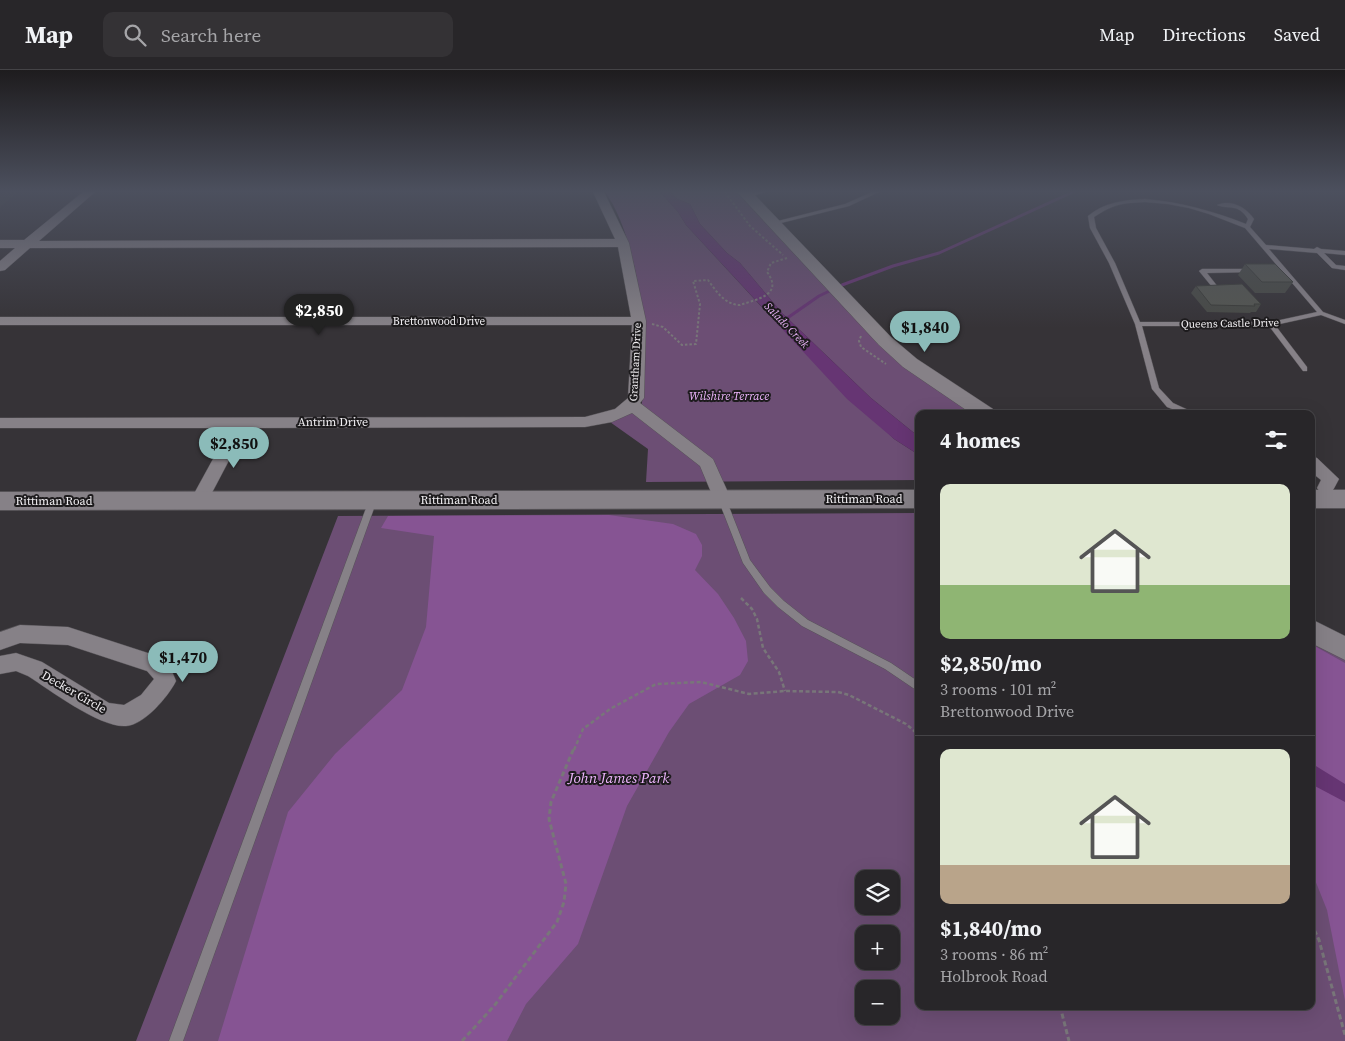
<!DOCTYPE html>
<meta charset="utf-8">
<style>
body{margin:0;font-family:"Source Serif 4",serif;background:#343235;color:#f1f3f6;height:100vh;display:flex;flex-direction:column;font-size:19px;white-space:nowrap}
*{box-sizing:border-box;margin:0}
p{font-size:16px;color:#a5a5a8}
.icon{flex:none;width:28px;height:28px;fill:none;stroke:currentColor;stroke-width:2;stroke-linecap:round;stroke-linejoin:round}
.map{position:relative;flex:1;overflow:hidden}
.panel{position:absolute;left:915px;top:340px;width:400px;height:600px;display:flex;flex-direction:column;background:#282629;border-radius:10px;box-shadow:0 5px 20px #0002,0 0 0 1px #444346}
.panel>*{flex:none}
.controls{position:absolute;left:855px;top:800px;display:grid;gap:10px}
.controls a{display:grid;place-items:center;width:45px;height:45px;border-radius:10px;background:#282629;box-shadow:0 5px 20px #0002,0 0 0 1px #444346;font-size:25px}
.price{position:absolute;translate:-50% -42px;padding:0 11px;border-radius:18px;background:#8bbbb9;color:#111;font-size:16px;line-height:32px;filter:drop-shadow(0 1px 2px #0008)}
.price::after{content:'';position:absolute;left:50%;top:30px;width:15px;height:11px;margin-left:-8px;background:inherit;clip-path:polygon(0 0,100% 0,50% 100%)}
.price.current{background:#222;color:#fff}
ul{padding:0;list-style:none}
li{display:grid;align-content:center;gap:10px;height:265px;padding:0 25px}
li+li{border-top:1px solid #444346}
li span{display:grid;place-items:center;height:155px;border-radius:10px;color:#555}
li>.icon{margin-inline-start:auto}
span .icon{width:90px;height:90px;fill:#fffc;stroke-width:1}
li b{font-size:21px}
h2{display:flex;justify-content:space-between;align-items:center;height:60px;padding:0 25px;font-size:21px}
header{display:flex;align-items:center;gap:30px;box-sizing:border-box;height:70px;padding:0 25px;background:#282629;border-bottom:1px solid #444346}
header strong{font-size:24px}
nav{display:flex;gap:28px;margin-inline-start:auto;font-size:18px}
.search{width:350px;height:45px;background:#343235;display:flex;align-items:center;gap:12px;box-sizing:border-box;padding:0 18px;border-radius:10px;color:#a5a5a8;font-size:19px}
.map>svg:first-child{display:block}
.green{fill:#6c4e74;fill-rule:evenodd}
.forest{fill:#865493}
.water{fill:#663573}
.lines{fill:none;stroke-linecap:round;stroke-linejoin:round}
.stream{stroke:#663573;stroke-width:3}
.service-casing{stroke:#555256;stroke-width:1}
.minor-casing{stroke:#555256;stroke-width:1}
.tertiary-casing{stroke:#555256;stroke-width:1}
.secondary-casing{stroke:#555256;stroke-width:2}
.path-far2{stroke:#787679;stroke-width:2;stroke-dasharray:2.5 2;stroke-linecap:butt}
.path-far1{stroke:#787679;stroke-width:2.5;stroke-dasharray:4 2.5;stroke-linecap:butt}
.path{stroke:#787679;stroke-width:3;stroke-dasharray:5 3;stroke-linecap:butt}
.service{fill:#868187;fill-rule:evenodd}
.minor{fill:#868187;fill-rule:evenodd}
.tertiary{fill:#868187;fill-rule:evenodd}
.secondary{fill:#868187;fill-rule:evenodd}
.wall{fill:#484a46}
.shaded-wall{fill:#3b3c39}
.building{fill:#545651;stroke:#3b3c39}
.labels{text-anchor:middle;stroke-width:4;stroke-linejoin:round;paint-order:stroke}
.far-street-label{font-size:11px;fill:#f2f0f3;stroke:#1d1b1d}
.far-water-label{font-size:11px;font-style:italic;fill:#edb5fc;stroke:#1d1b1d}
.park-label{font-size:12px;font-style:italic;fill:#eeb6fd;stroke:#1d1b1d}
.street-label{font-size:12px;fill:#f2f0f3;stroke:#1d1b1d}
.near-park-label{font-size:15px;font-style:italic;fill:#eeb6fd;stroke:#1d1b1d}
</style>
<header>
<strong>Map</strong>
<div class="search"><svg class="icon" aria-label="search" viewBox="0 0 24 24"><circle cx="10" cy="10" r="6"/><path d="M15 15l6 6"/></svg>Search here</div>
<nav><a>Map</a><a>Directions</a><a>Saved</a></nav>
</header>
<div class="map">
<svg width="1345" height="971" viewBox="0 0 1345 971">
<rect width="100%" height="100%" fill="#363337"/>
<g class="green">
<path d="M 605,122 L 660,122 L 678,142 L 686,155 L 769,245 L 894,369 L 919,385 L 919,410 L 646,412 L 648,379 L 610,352 L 641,338 C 652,283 639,168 605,122 Z"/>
<polygon points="671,122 737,122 871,264 977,344 919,344 919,367 871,328 782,243 740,193 727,183 700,154 690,134 677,129"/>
<path d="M 919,443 L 919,936 L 1311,936 L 1311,568 L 1345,586 L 1345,971 L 136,971 L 338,446 ZM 864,809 L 891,809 L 891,836 L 864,836 ZM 864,864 L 891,864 L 891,891 L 864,891 ZM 864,919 L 891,919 L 891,946 L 864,946 Z"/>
</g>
<g class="forest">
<polygon points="609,445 673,454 696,464 702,475 702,486 695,500 718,524 734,548 746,571 748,591 740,605 689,634 669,662 627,736 578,874 526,934 507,971 218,971 288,742 335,684 402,620 426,557 434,466 381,458 388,446"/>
<polygon points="1311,574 1345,593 1345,931 1327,840 1311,800"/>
</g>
<g class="water">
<polygon points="660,122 671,122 677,129 690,134 700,154 727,183 740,193 782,243 871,328 919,367 919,385 894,369 847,329 686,155 678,142"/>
<polygon points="1311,693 1345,714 1345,732 1311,714"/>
</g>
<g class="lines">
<polyline class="stream" points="783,251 819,226 842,215 893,196 939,183 1073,122"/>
<defs>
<g id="service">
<polygon points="755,122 765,122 747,128 744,126"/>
<polygon points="872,122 879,122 849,136 773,155 770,153 845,134"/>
<path d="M 1145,129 C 1180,132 1213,141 1246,154 L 1248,149 C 1238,133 1230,140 1217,135 C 1231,129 1246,137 1254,149 L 1250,157 L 1266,175 L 1314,179 L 1317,177 L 1321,179 L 1345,181 L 1345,185 L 1324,183 L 1336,195 L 1345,196 L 1345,200 L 1332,198 L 1317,183 L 1269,179 L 1323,242 L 1345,250 L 1345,254 L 1321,245 L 1275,255 L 1307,297 L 1307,301 L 1303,301 L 1269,256 L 1142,256 L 1159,318 L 1173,333 L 1197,344 L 1185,344 L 1167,337 L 1152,319 L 1135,254 L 1109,193 L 1090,158 L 1088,146 C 1105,132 1124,130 1145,129 ZM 1145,132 L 1168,134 L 1189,138 L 1209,144 L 1245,158 L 1317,242 L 1271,252 L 1140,252 L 1115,193 L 1096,158 L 1094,147 C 1114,134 1122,133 1145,132 Z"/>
<polygon points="1251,199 1253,200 1253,202 1207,203 1218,217 1215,219 1213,218 1199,201 1202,199"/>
<polygon points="722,426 726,429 750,490 770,517 784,531 808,550 891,593 919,612 919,622 885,599 802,556 778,537 764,523 743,493 718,429"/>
<polygon points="373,427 377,430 183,971 169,971 369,430"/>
</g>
<g id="minor">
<polygon points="83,122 95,122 39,171 615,169 593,122 604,122 629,173 646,251 644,328 640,333 713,389 731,429 728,434 722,435 716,434 700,396 632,343 612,352 585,357 246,358 205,436 199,437 193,436 190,431 230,358 0,358 0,348 585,347 615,339 628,328 632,255 0,255 0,247 631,247 618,177 30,178 5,200 0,201 0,191 15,178 0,178 0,170 24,170"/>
<polygon points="1311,386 1317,388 1339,409 1332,422 1326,424 1320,422 1317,418 1321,410 1311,402"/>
<path d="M 20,555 L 68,557 L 154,585 C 167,590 171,598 176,611 C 168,627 144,655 126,656 C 100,658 50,620 28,606 L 16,601 L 0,604 L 0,586 L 16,583 L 42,592 L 109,633 L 124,635 L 141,625 L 154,609 L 147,601 L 68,575 L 20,573 L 0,580 L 0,562 Z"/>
</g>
<g id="tertiary">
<polygon points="737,122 752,122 891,267 917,289 993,339 996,344 972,344 903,297 879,275"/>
<polygon points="1311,549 1345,566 1345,590 1311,573"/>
</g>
<g id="secondary">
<polygon points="919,420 919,438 0,440 0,422"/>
<rect x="1311" y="420" width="34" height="18"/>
</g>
</defs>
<use href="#service" class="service-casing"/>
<use href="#minor" class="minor-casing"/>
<use href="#tertiary" class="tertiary-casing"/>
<use href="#secondary" class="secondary-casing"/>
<g class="path-far2">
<polyline points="725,122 750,156 783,185"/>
<path d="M 652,254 L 663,257 L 682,275 L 696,274 L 700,234 L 693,211 L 708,210 C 716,221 725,235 740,235 C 757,229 784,225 767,202 L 771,193 L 787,188"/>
<polyline points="861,266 859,271 861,277 886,294"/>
</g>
<g class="path-far1">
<polyline points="741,528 752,539 757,549 763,578 779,602 785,621"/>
<polyline points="574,680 583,659 610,639 656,614 701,612 749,624 785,621 838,622 849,625 906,654 919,665"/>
</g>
<g class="path">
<polyline points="1311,853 1319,870 1345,965"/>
<polyline points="1060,936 1069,971"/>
<polyline points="1230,936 1234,941"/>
<polyline points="462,971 494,936 557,852 564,832 566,814 549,749 551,732 574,678"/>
</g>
<use href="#service" class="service"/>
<use href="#minor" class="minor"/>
<use href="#tertiary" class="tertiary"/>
<use href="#secondary" class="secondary"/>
</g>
<g class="wall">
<polygon points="1245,194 1293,212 1285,223 1255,223 1238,205"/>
<polygon points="1196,216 1261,234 1256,242 1251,242 1250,243 1207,242 1191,223"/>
</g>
<polygon class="shaded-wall" points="4,122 18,122 0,137 0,126"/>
<g class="building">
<polygon points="1245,194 1275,194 1293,212 1262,212"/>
<polygon points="1242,214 1261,234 1254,234 1255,236 1211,235 1196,216"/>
</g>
<linearGradient id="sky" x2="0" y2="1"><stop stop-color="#1e1c1e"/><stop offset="0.47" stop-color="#4c505e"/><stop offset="1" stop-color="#4c505e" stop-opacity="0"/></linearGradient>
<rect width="1345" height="258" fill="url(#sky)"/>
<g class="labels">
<g class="far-street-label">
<text x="439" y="255">Brettonwood Drive</text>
<text transform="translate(1230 253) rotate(-1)" y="4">Queens Castle Drive</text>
<text transform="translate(635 292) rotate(-87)" y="4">Grantham Drive</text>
</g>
<g class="far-water-label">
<text transform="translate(787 255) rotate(46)" y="4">Salado Creek</text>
</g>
<g class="park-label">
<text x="729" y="330">Wilshire Terrace</text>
</g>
<g class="street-label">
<text x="333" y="356">Antrim Drive</text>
<text x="864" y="433">Rittiman Road</text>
<text x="459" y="434">Rittiman Road</text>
<text x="54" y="435">Rittiman Road</text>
<text transform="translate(74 622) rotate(30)" y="4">Decker Circle</text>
</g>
<g class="near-park-label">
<text x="619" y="713">John James Park</text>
</g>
</g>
</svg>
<div class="controls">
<a><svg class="icon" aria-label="layers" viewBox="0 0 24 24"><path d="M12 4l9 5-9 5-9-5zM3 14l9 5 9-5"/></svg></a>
<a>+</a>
<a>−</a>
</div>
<b class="price current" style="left:319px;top:266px">$2,850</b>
<b class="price" style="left:925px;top:283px">$1,840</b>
<b class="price" style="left:234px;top:399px">$2,850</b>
<b class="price" style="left:183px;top:613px">$1,470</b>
<section class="panel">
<h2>4 homes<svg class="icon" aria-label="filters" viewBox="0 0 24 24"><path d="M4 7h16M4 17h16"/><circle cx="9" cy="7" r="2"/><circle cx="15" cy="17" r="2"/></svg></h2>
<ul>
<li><span style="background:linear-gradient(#dfe7d0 65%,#8fb573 0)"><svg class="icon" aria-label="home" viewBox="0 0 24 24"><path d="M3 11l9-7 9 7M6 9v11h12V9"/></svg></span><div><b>$2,850/mo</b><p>3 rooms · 101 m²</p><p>Brettonwood Drive</p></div></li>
<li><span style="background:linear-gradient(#dfe7d0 75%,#b9a48a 0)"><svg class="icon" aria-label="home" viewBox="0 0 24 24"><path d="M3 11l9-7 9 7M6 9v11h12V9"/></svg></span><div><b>$1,840/mo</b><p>3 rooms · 86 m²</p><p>Holbrook Road</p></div></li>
</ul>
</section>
</div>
